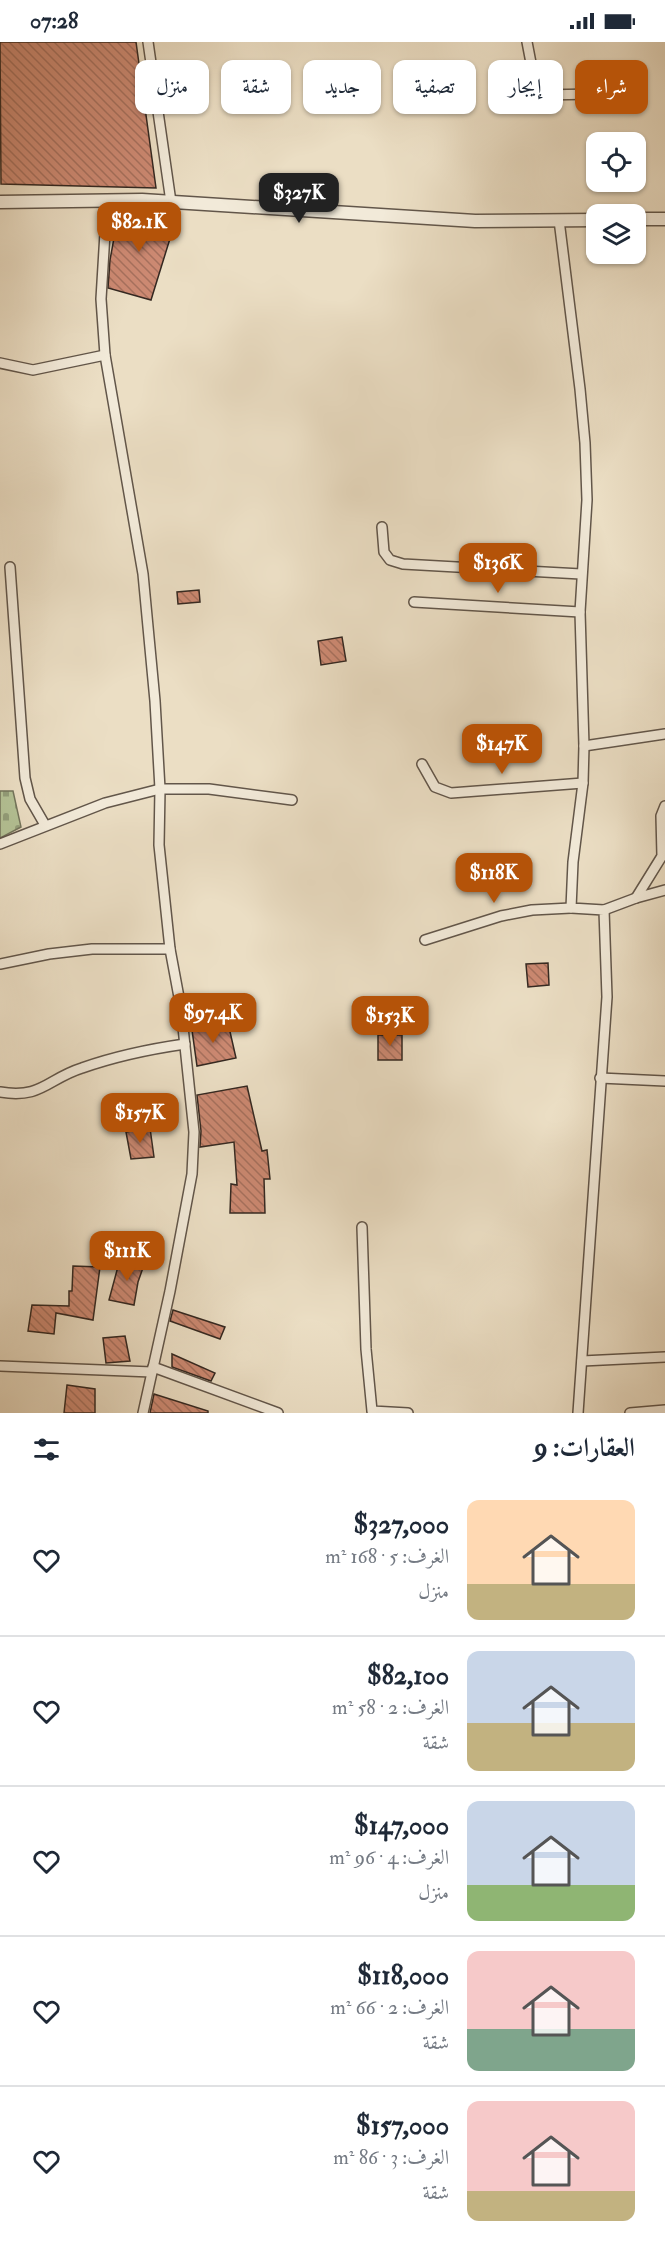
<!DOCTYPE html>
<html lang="ar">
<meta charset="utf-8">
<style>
body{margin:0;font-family:"IM FELL Double Pica",Amiri,serif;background:#f6f6f7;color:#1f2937;direction:rtl;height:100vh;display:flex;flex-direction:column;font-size:22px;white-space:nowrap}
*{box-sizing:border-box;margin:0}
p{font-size:20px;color:#747a83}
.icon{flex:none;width:33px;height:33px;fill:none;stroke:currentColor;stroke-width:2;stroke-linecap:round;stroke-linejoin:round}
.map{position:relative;height:1371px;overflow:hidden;direction:ltr}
.drawer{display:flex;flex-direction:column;background:#fff;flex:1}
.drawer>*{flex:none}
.guide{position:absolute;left:18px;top:18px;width:630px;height:54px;direction:rtl;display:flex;gap:12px}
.tools{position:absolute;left:586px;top:90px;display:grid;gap:12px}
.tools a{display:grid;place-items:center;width:60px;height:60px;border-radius:12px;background:#fff;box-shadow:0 2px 4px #0004;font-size:30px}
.price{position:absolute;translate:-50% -51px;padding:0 14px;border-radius:12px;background:#b45309;color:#fff;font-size:20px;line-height:39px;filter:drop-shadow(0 2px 3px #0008)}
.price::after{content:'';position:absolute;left:50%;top:36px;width:18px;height:14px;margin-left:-9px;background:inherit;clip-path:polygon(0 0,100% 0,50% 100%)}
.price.selected{background:#222;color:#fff}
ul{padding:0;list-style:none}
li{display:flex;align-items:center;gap:18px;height:150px;padding:0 30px}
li+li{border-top:2px solid #e0e1e3}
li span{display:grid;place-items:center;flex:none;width:168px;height:120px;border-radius:12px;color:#555}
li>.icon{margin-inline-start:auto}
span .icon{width:72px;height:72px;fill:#fffc;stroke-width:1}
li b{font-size:26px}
h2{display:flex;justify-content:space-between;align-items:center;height:72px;padding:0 30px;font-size:26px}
.pill{padding:0 21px;border-radius:12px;background:#fff;box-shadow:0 2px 4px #0004;font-size:21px;line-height:54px}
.pill.selected{background:#b45309;color:#fff}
.status{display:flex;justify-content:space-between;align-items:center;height:42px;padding:0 30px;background:#fff;direction:ltr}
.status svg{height:16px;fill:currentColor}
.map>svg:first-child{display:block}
.cemetery{fill:url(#cemetery-stones);stroke:#74755c;stroke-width:1.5}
.building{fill:url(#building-back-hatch);stroke:#342821;stroke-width:1.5}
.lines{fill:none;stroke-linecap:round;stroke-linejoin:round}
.minor-casing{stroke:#62564a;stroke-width:12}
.tertiary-casing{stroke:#62564a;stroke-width:15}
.minor{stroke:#f2ead9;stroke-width:9}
.tertiary{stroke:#f2ead9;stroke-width:12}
</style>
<div class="status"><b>07:28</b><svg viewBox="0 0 49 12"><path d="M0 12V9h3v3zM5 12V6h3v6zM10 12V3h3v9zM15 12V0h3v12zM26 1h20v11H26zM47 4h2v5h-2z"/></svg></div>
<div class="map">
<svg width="665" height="1371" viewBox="0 0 665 1371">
<defs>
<pattern id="cemetery-stones" width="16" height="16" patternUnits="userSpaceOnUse" patternTransform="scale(1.5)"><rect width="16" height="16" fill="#b4c296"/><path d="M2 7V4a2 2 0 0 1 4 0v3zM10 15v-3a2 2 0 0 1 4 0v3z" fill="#939e7a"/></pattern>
<pattern id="building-back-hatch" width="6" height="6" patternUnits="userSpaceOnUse" patternTransform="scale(1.5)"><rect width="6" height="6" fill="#cc8972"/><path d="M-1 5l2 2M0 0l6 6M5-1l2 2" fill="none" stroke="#a6705d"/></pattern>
</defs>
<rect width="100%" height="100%" fill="#ebdec4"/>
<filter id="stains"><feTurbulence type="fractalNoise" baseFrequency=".00333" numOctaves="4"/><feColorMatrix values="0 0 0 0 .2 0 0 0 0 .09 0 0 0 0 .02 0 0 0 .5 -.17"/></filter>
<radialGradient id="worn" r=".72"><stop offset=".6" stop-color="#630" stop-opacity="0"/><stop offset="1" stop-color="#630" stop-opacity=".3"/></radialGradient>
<polygon class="cemetery" points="0,749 13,749 21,785 0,796"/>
<g class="building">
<polygon points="0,0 136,0 156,146 1,142"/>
<polygon points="118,174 177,174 151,258 108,246 110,218"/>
<polygon points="199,548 200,560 178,562 177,550"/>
<polygon points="342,595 346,619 321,623 318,599"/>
<polygon points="548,921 549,943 528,945 526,922"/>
<polygon points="228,981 236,1016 197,1024 192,988"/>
<rect x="378" y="993" width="24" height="25"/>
<polygon points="247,1044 262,1109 267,1108 270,1137 264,1137 265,1171 230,1171 231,1142 237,1143 234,1100 200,1105 201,1089 197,1053"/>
<polygon points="150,1086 154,1115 131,1117 126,1090"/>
<polygon points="120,1217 145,1220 138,1240 134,1263 109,1258"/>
<polygon points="73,1224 100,1225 93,1278 56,1271 54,1292 28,1289 32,1263 69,1264 69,1249 72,1249"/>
<polygon points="173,1268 225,1285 220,1297 170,1279"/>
<polygon points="125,1294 130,1319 106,1321 103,1296"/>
<polygon points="172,1312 215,1331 211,1339 172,1325"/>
<polygon points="67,1343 95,1347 95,1371 64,1371"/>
<polygon points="154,1352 208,1369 208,1371 150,1371"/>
</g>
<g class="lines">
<defs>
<g id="minor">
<polyline points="148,0 171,160"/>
<polyline points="527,0 536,47 541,53 595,52"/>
<polyline points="107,158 101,257 105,313 143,532 155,659 160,747 159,803 170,907 181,966 194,1090 192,1132 170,1249 143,1371"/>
<polyline points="559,178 580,347 585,401 587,458 580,570 584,704 583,741 573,820 571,866 604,868 607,955 578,1371"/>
<polyline points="0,321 33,328 105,313"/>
<polyline points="382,485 384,510 390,518 403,522 581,532"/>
<polyline points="10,525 25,736 30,757 45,783"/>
<polyline points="414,560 580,570"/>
<polyline points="584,704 665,692"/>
<polyline points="422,722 435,745 451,751 583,741"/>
<polyline points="0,802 105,761 160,747 209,747 292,758"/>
<polyline points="636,856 662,814 661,774 665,764"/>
<polyline points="604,868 636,856 665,848"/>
<polyline points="425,898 501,874 532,868 571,866"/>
<polyline points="0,922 49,912 92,907 170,907"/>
<polyline points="600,1036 665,1039"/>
<path d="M 0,1050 C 42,1057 47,1037 82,1026 C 116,1014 150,1007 185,1002"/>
<polyline points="362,1185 366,1307 372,1369 408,1371"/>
<polyline points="582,1319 665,1315"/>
<polyline points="0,1324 152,1330"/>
<polyline points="153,1325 278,1371"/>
<polyline points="630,1371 665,1368"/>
</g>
<g id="tertiary">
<polyline points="0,160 142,158 475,179 597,178"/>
<polyline points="636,177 665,177"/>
</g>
</defs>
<use href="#minor" class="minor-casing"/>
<use href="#tertiary" class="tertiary-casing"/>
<use href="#minor" class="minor"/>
<use href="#tertiary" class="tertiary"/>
</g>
<rect width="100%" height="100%" filter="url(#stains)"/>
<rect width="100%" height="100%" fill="url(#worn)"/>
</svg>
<div class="tools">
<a><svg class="icon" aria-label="locate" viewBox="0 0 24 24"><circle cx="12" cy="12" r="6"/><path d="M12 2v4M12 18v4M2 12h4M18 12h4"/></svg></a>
<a><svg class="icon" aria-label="layers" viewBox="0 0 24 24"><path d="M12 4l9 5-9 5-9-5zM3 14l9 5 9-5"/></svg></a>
</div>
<b class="price selected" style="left:299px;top:182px">$327K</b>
<b class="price" style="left:139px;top:211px">$82.1K</b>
<b class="price" style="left:498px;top:552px">$136K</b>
<b class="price" style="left:502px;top:733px">$147K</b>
<b class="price" style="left:494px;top:862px">$118K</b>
<b class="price" style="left:213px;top:1002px">$97.4K</b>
<b class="price" style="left:390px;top:1005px">$153K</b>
<b class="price" style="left:140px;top:1102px">$157K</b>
<b class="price" style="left:127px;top:1240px">$111K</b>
<div class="guide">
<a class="pill selected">شراء</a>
<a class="pill">إيجار</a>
<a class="pill">تصفية</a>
<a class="pill">جديد</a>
<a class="pill">شقة</a>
<a class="pill">منزل</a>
</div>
</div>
<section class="drawer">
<h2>العقارات: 9<svg class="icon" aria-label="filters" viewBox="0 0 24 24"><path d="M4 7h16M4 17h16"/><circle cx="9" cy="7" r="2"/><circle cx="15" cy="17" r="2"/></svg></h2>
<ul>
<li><span style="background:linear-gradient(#ffd9b3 70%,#c2b280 0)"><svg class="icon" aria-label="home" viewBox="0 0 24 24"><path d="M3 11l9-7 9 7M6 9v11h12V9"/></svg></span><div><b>$327,000</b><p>الغرف: 5 · 168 m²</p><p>منزل</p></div><svg class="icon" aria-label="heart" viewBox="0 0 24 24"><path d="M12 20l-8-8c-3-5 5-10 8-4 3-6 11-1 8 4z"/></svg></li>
<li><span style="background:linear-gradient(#c9d6e8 60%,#c2b280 0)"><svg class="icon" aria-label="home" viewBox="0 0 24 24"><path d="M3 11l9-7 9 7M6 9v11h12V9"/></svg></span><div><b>$82,100</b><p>الغرف: 2 · 58 m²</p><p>شقة</p></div><svg class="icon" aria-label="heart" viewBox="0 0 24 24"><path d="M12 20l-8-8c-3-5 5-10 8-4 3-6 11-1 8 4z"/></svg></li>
<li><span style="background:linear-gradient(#c9d6e8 70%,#8fb573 0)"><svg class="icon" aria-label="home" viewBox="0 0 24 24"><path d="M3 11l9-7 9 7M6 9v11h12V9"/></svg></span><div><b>$147,000</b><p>الغرف: 4 · 96 m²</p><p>منزل</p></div><svg class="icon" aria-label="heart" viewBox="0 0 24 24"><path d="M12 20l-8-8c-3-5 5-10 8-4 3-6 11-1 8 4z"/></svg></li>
<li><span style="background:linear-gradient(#f6c9c9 65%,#7fa58c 0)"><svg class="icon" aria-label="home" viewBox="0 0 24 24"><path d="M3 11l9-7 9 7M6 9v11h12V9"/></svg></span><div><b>$118,000</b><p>الغرف: 2 · 66 m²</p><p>شقة</p></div><svg class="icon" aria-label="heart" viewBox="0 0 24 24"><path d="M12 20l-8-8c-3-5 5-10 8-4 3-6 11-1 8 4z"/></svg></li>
<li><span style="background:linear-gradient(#f6c9c9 75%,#c2b280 0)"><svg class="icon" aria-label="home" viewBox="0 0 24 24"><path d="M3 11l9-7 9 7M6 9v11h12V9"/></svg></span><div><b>$157,000</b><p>الغرف: 3 · 86 m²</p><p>شقة</p></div><svg class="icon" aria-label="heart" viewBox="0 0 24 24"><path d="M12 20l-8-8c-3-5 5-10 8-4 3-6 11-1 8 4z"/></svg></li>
</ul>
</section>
